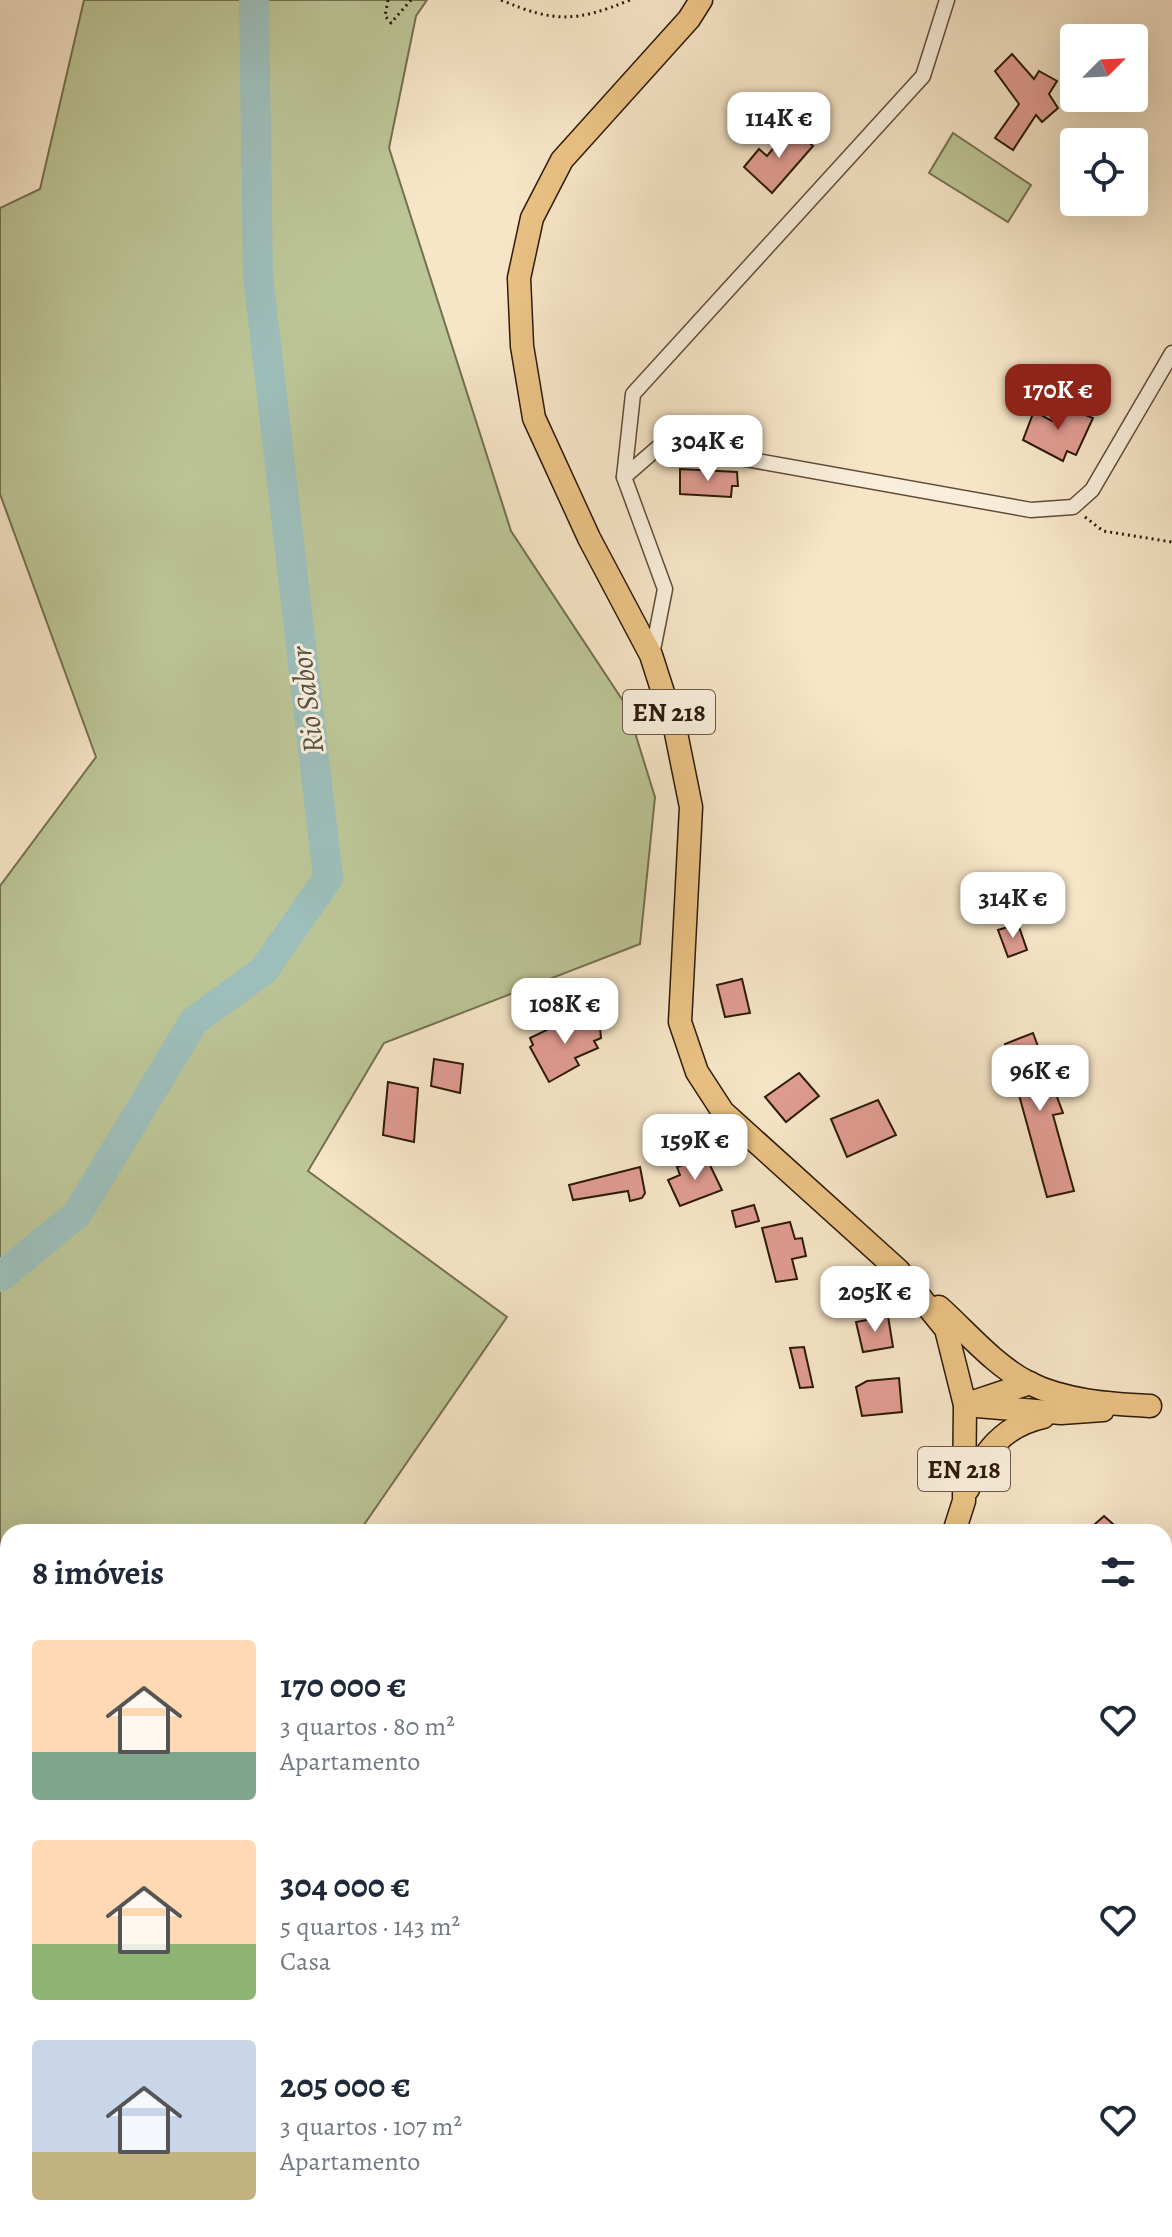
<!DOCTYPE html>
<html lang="pt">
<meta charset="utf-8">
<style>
body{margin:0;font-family:Alegreya,serif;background:#f6f6f7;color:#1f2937;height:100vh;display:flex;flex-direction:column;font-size:30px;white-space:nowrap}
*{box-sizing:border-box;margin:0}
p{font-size:26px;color:#747a83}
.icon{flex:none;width:44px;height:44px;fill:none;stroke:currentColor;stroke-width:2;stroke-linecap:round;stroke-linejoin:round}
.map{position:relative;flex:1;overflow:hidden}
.details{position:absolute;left:0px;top:1524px;width:1172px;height:714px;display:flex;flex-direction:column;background:#fff;border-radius:24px 24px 0 0;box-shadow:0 8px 32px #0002}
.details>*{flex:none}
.needle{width:52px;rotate:66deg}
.fabs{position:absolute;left:1060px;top:24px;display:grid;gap:16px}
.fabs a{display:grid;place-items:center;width:88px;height:88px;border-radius:8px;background:#fff;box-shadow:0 8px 32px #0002;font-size:40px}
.price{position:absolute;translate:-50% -68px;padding:0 18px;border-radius:16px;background:#fff;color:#222;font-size:26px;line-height:52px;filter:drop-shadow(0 2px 4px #0008)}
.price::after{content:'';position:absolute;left:50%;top:48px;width:24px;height:18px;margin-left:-12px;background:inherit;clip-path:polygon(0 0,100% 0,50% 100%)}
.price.selected{background:#8f2418;color:#fff}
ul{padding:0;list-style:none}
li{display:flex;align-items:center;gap:24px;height:200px;padding:0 32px}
li span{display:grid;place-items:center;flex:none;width:224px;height:160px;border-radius:8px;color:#555}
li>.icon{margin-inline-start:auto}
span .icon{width:96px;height:96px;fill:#fffc;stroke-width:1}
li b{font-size:34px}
h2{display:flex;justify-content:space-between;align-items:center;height:96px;padding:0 32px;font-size:34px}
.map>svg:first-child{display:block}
.green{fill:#bcc596;stroke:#747050;stroke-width:2}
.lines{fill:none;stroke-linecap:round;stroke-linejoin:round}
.river{stroke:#9dbeba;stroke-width:30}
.building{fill:#e09c92;stroke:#2d1a09;stroke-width:2}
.street-casing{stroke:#5f4d38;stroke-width:17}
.primary-casing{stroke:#2d1a09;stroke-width:25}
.path{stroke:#2d1a09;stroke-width:3;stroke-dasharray:2 4;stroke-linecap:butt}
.street{stroke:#f9eedb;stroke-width:14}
.primary{stroke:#ebc284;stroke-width:22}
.labels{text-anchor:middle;stroke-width:6;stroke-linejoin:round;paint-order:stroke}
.shield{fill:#f9eedb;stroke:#6a5a48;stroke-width:2}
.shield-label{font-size:26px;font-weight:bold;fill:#2d1a09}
.water-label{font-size:30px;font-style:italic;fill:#545347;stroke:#f9eedb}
</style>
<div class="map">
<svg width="1172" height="2237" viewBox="0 0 1172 2237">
<rect width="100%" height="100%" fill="#f6e5c7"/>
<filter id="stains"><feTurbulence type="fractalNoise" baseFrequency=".0025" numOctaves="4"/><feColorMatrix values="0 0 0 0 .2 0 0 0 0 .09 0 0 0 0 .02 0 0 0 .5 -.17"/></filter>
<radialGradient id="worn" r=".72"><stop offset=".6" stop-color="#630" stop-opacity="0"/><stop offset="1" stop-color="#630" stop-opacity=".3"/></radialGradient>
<g class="green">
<polygon points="84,0 427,0 416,16 389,148 511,531 627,707 655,797 640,944 384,1043 308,1171 507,1317 359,1532 8,1532 8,1933 0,1942 0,886 96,757 0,494 0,208 40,189"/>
<polygon points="953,133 1031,185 1008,222 929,173"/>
</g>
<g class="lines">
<polyline class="river" points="0,1277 77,1214 194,1021 264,970 328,878 258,276 254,0"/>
</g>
<g class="building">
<polygon points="1012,54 1034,79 1039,71 1057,81 1049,94 1058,108 1042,122 1036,115 1013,150 995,138 1019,104 995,71"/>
<polygon points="791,127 813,146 772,193 744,167 759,149 767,156"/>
<polygon points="1059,404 1093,418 1076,455 1067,451 1063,461 1023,440 1034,411 1052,421"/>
<polygon points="680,469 737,472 738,486 732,486 731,497 680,494"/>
<polygon points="1018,924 1027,950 1008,957 998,930"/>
<polygon points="742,979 750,1013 725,1017 717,985"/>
<polygon points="580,1014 587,1025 599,1019 601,1038 594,1041 598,1048 575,1058 579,1065 549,1082 530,1047 533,1045 530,1038"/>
<polygon points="1033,1033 1063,1113 1053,1115 1074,1191 1047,1197 1005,1044"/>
<polygon points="434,1059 463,1064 460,1093 431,1086"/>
<polygon points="799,1073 819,1096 786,1122 765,1097"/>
<polygon points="388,1082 418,1088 414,1142 383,1135"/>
<polygon points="878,1100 896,1135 847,1157 831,1119"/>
<polygon points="706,1157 722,1190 680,1206 668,1180 680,1175 677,1167"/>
<polygon points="640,1167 645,1193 642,1198 630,1201 628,1191 573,1200 569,1185"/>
<polygon points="754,1205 759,1221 736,1227 732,1211"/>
<polygon points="790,1222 795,1239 802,1238 806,1256 792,1259 797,1279 776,1282 762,1228"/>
<polygon points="888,1316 893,1347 863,1352 856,1322"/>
<polygon points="804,1347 813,1387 800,1388 790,1348"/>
<polygon points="899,1378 902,1412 862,1416 856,1387 867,1381"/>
<polygon points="1104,1516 1122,1532 1086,1532"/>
</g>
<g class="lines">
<defs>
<g id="street">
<polyline points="624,477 633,394 923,76 947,0"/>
<polyline points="652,655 665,589 624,477 662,444 1031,510 1073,507 1092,490 1172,353"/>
</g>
<g id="primary">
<polyline points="701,0 689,19 562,160 532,218 519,278 522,346 534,418 589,538 651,655 676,733 691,807 680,1022 697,1072 723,1112 898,1270 946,1329 965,1405 964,1501 954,1532"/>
<path d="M 939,1307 C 967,1332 995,1366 1029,1383 C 1065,1401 1110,1404 1150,1406"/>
<polyline points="970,1403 1030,1383"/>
<polyline points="965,1405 1061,1413 1103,1410"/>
<path d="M 968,1489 C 983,1452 1003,1426 1043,1417"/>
<polyline points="701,2237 706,2230"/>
</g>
</defs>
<use href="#street" class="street-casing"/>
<use href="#primary" class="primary-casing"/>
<g class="path">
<polyline points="388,0 385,16 391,23 411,0"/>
<path d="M 501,0 C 555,23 576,22 630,0"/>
<polyline points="1085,517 1103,531 1172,542"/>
</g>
<use href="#street" class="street"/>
<use href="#primary" class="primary"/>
</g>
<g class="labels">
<g class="shield">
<rect x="623" y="690" width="92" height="44" rx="6"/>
<rect x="918" y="1447" width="92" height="44" rx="6"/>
</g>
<g class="shield-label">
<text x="669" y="721">EN 218</text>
<text x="964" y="1478">EN 218</text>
</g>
<g class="water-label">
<text transform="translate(307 700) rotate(-97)" y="10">Rio Sabor</text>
</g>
</g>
<rect width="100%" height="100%" filter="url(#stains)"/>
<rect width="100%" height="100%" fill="url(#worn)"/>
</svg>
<div class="fabs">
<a><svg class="needle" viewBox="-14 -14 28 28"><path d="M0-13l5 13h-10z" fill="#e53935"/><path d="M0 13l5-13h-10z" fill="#747a83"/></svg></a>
<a><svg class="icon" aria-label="locate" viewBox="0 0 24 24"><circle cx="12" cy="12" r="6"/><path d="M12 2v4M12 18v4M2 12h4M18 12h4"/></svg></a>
</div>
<b class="price" style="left:779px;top:160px">114K €</b>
<b class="price selected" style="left:1058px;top:432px">170K €</b>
<b class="price" style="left:708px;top:483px">304K €</b>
<b class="price" style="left:1013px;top:940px">314K €</b>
<b class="price" style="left:565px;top:1046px">108K €</b>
<b class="price" style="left:1040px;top:1113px">96K €</b>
<b class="price" style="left:695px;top:1182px">159K €</b>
<b class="price" style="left:875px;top:1334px">205K €</b>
<section class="details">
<h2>8 imóveis<svg class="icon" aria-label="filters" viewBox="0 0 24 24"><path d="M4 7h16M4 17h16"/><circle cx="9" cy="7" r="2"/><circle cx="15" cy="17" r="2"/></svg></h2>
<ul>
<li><span style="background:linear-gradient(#ffd9b3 70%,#7fa58c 0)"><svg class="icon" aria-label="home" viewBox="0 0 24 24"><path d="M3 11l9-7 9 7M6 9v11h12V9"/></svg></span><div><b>170 000 €</b><p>3 quartos · 80 m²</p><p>Apartamento</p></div><svg class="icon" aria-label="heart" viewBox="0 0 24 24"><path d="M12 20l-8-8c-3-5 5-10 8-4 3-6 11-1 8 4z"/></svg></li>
<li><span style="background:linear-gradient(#ffd9b3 65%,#8fb573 0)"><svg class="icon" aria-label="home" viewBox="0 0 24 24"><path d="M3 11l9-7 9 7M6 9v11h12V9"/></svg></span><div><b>304 000 €</b><p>5 quartos · 143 m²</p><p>Casa</p></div><svg class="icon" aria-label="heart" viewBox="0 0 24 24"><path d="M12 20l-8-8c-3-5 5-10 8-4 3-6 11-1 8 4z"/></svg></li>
<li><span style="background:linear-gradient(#c9d6e8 70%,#c2b280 0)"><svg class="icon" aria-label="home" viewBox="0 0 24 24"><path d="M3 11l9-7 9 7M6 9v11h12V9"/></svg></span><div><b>205 000 €</b><p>3 quartos · 107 m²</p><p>Apartamento</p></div><svg class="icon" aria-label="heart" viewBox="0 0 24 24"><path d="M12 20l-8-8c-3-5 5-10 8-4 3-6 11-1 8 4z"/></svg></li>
</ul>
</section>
</div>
